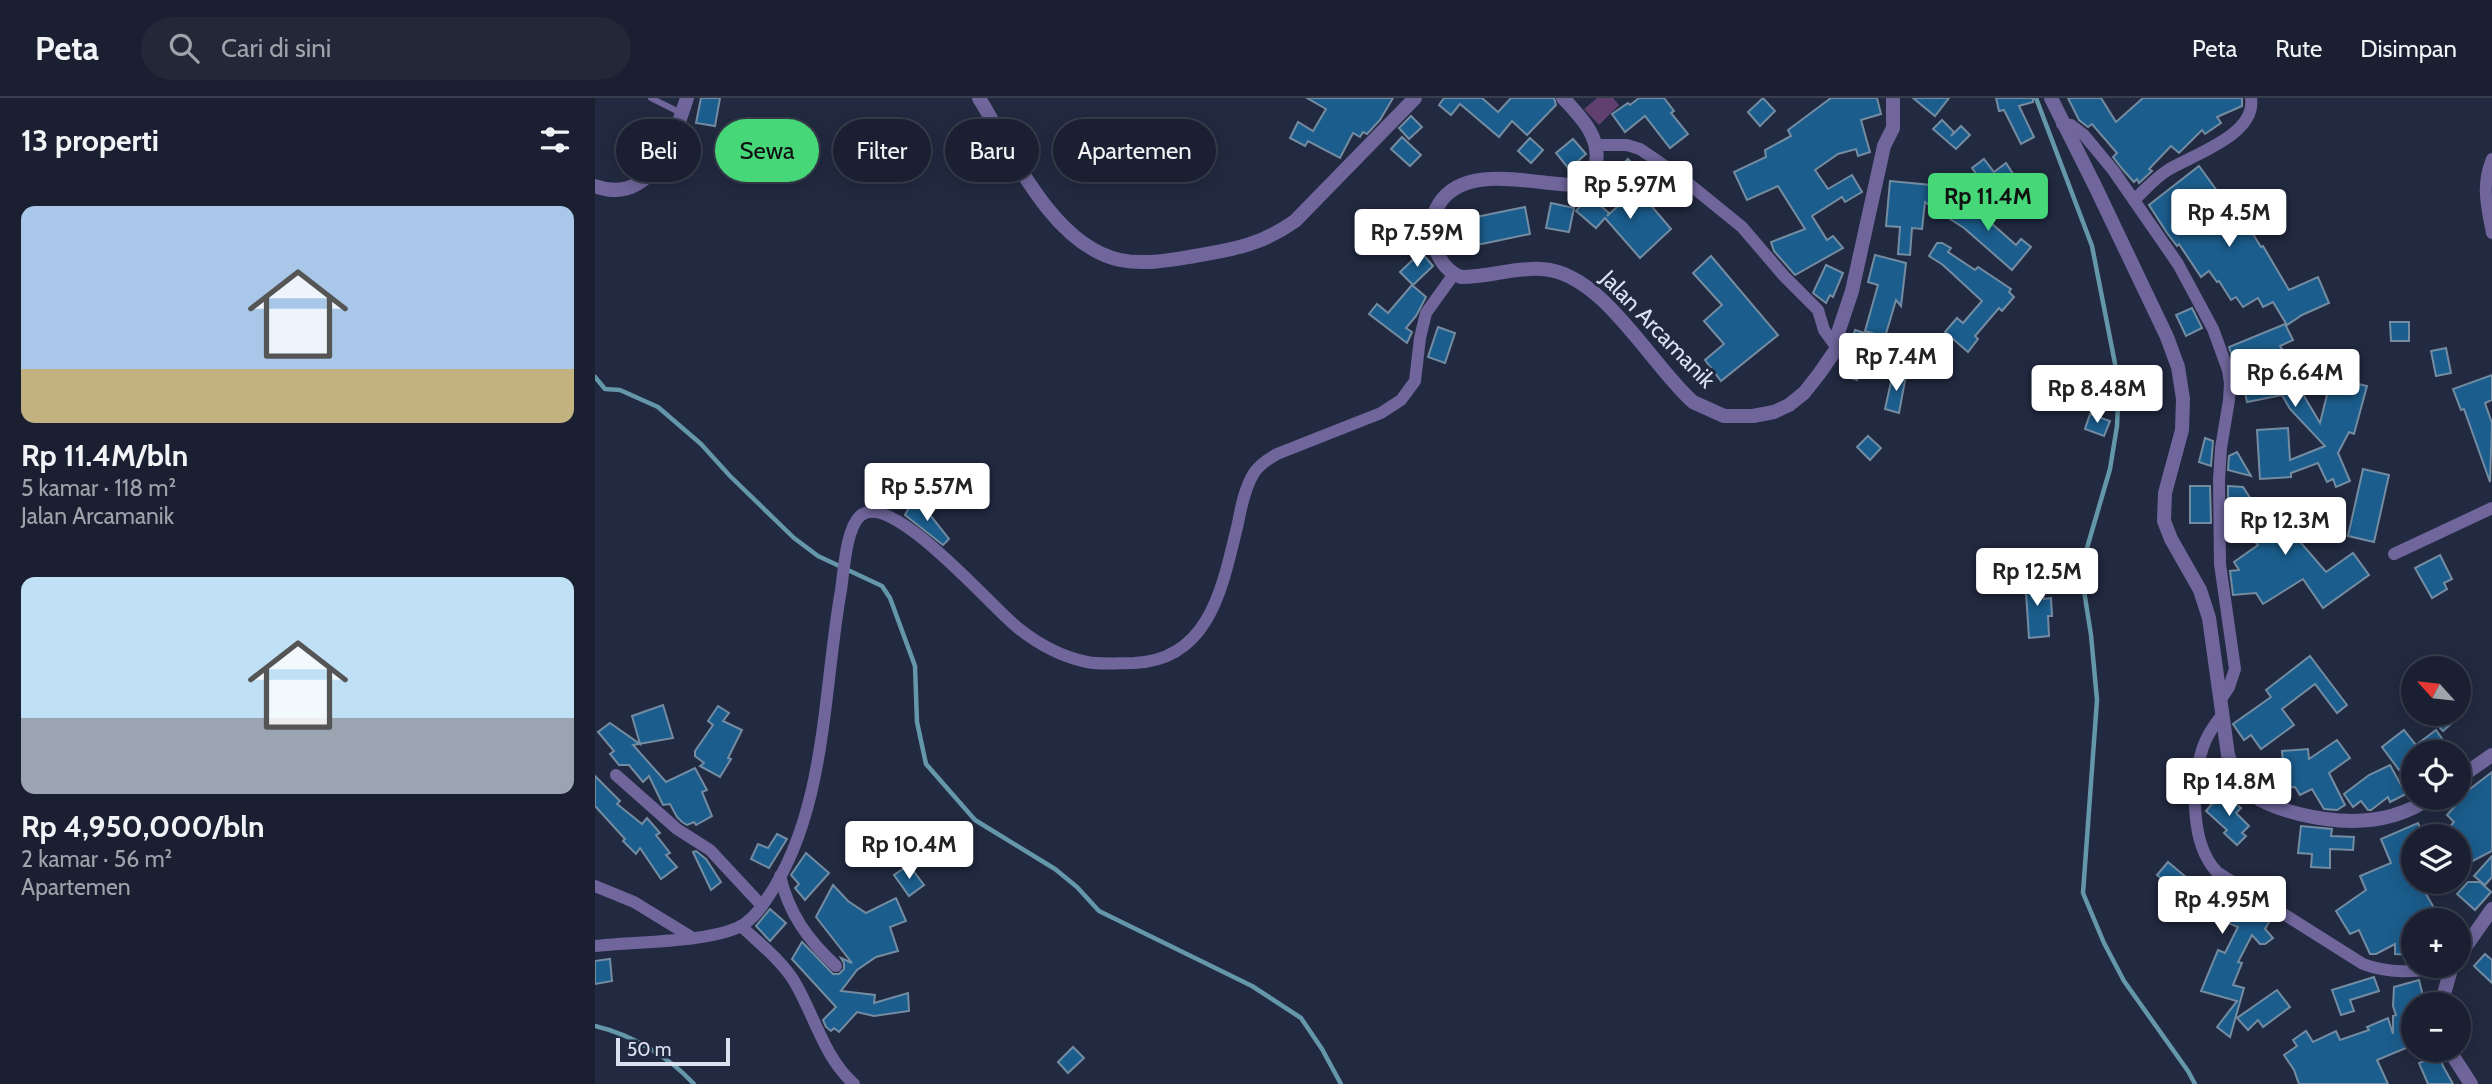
<!DOCTYPE html>
<html lang="id">
<meta charset="utf-8">
<style>
body{margin:0;font-family:Cabin,sans-serif;background:#232839;color:#f1f3f6;height:100vh;display:flex;flex-direction:column;font-size:26px;white-space:nowrap}
*{box-sizing:border-box;margin:0}
p{font-size:23px;color:#9fa3ab}
.icon{flex:none;width:38px;height:38px;fill:none;stroke:currentColor;stroke-width:2;stroke-linecap:round;stroke-linejoin:round}
.map{position:relative;flex:1;overflow:hidden}
.side{display:flex;flex-direction:column;background:#1a2031;width:595px}
.side>*{flex:none}
.guide{position:absolute;left:21px;top:21px;width:665px;height:63px;display:flex;gap:14px}
.needle{width:46px;rotate:297deg}
.buttons{position:absolute;left:1806px;top:558px;display:grid;gap:14px}
.buttons a{display:grid;place-items:center;width:70px;height:70px;border-radius:50%;background:#1a2031;box-shadow:0 4px 18px #0003,0 0 0 2px #383e4d;font-size:35px}
.scale{position:absolute;left:21px;bottom:18px;width:114px;box-sizing:border-box;padding-left:7px;border:4px solid #dbe1f1;border-top:0;font-size:19px;line-height:24px;white-space:nowrap;color:#dbe1f1;-webkit-text-stroke:5px #222a41;paint-order:stroke}
.price{position:absolute;translate:-50% -60px;padding:0 16px;border-radius:7px;background:#fff;color:#222;font-size:23px;line-height:46px;filter:drop-shadow(0 2px 4px #0008)}
.price::after{content:'';position:absolute;left:50%;top:42px;width:21px;height:16px;margin-left:-10px;background:inherit;clip-path:polygon(0 0,100% 0,50% 100%)}
.price.selected{background:#46d779;color:#111}
ul{padding:0;list-style:none}
li{display:grid;align-content:center;gap:14px;height:371px;padding:0 21px}
li span{display:grid;place-items:center;height:217px;border-radius:14px;color:#555}
li>.icon{margin-inline-start:auto}
span .icon{width:126px;height:126px;fill:#fffc;stroke-width:1}
li b{font-size:30px}
h2{display:flex;justify-content:space-between;align-items:center;height:84px;padding:0 21px;font-size:30px}
.pill{padding:0 24px;border-radius:32px;background:#1a2031;box-shadow:0 4px 18px #0003,0 0 0 2px #383e4d;font-size:24px;line-height:63px}
.pill.selected{background:#46d779;color:#111}
header{display:flex;align-items:center;gap:42px;box-sizing:border-box;height:98px;padding:0 35px;background:#1a2031;border-bottom:2px solid #383e4d}
header strong{font-size:33px}
nav{display:flex;gap:38px;margin-inline-start:auto;font-size:24px}
.search{width:490px;height:63px;background:#232839;display:flex;align-items:center;gap:18px;box-sizing:border-box;padding:0 24px;border-radius:38px;color:#9fa3ab;font-size:26px}
main{display:flex;flex:1;min-height:0}
.map>svg:first-child{display:block}
.green{fill:#613f6e}
.lines{fill:none;stroke-linecap:round;stroke-linejoin:round}
.stream{stroke:#6597aa;stroke-width:4.5}
.building{fill:#1b5d8d;stroke:#738ca2;stroke-width:2}
.service{stroke:#70669c;stroke-width:6}
.minor{stroke:#70669c;stroke-width:12}
.tertiary{stroke:#70669c;stroke-width:14}
.labels{text-anchor:middle;stroke-width:6;stroke-linejoin:round;paint-order:stroke}
.street-label{font-size:23px;fill:#dbe1f1;stroke:#222a41}
</style>
<header>
<strong>Peta</strong>
<div class="search"><svg class="icon" aria-label="search" viewBox="0 0 24 24"><circle cx="10" cy="10" r="6"/><path d="M15 15l6 6"/></svg>Cari di sini</div>
<nav><a>Peta</a><a>Rute</a><a>Disimpan</a></nav>
</header>
<main>
<section class="side">
<h2>13 properti<svg class="icon" aria-label="filters" viewBox="0 0 24 24"><path d="M4 7h16M4 17h16"/><circle cx="9" cy="7" r="2"/><circle cx="15" cy="17" r="2"/></svg></h2>
<ul>
<li><span style="background:linear-gradient(#a9c7e8 75%,#c2b280 0)"><svg class="icon" aria-label="home" viewBox="0 0 24 24"><path d="M3 11l9-7 9 7M6 9v11h12V9"/></svg></span><div><b>Rp 11.4M/bln</b><p>5 kamar · 118 m²</p><p>Jalan Arcamanik</p></div></li>
<li><span style="background:linear-gradient(#bfe0f5 65%,#9aa5b1 0)"><svg class="icon" aria-label="home" viewBox="0 0 24 24"><path d="M3 11l9-7 9 7M6 9v11h12V9"/></svg></span><div><b>Rp 4,950,000/bln</b><p>2 kamar · 56 m²</p><p>Apartemen</p></div></li>
</ul>
</section>
<div class="map">
<svg width="1897" height="986" viewBox="0 0 1897 986">
<rect width="100%" height="100%" fill="#222a41"/>
<polygon class="green" points="1002,0 1018,0 1024,7 1004,27 989,11"/>
<g class="lines">
<g class="stream">
<polyline points="1441,0 1497,148 1524,286 1522,328 1515,371 1492,450 1487,480 1496,537 1502,602 1488,795 1509,845 1529,883 1593,973 1600,986"/>
<polyline points="0,279 10,291 25,292 63,309 106,346 135,378 199,440 223,458 287,488 295,500 320,568 322,624 331,666 380,722 460,771 482,789 504,813 657,888 706,920 727,951 746,986"/>
<path d="M 0,928 C 37,937 73,958 99,986"/>
</g>
</g>
<g class="building">
<polygon points="106,0 125,0 120,28 101,25"/>
<polygon points="712,0 798,0 785,22 772,36 768,34 765,39 758,35 745,60 713,43 710,48 695,40 703,24 718,33 731,11"/>
<polygon points="849,0 887,0 903,14 916,0 959,0 961,7 932,37 917,23 904,39 865,6 856,17 844,7"/>
<polygon points="1044,0 1069,0 1079,13 1076,15 1093,36 1075,50 1050,18 1030,34 1017,16 1033,5 1035,7"/>
<polygon points="1168,0 1180,13 1165,28 1153,14"/>
<polygon points="1236,0 1282,0 1286,16 1266,22 1275,54 1263,58 1261,51 1243,56 1220,72 1233,91 1257,77 1267,94 1250,104 1247,99 1217,118 1232,142 1238,138 1248,150 1200,177 1179,153 1176,144 1210,131 1183,88 1152,102 1139,74 1171,59 1170,52 1196,38 1193,32"/>
<polygon points="1318,0 1354,0 1340,18"/>
<polygon points="1401,0 1438,0 1438,4 1424,8 1439,39 1426,46 1409,12 1404,13"/>
<polygon points="1473,0 1506,0 1521,24 1548,0 1647,0 1647,8 1622,19 1626,25 1610,36 1607,32 1584,55 1576,48 1554,71 1557,73 1544,85 1542,81 1539,84 1529,73 1518,59 1522,55 1497,26 1493,29 1484,22"/>
<polygon points="816,18 827,29 814,41 804,30"/>
<polygon points="1347,22 1359,34 1356,38 1366,28 1375,37 1361,51 1338,31"/>
<polygon points="807,39 826,57 815,68 796,51"/>
<polygon points="935,40 948,52 936,65 923,53"/>
<polygon points="978,41 991,56 974,71 961,55"/>
<polygon points="1033,61 1050,81 1036,93 1019,74"/>
<polygon points="1389,61 1399,74 1411,65 1420,79 1396,96 1377,70"/>
<polygon points="1604,68 1636,112 1658,136 1666,149 1668,148 1694,192 1723,179 1734,205 1707,217 1692,227 1678,204 1668,209 1663,200 1648,209 1641,199 1636,202 1624,183 1622,184 1614,173 1606,179 1584,146 1582,148 1572,135 1554,107"/>
<polygon points="1295,83 1336,87 1334,107 1330,104 1327,131 1317,130 1315,157 1303,156 1305,129 1291,128"/>
<polygon points="1042,91 1076,131 1045,160 1010,120 1001,130 981,113 994,98 1014,115 1012,118"/>
<polygon points="1366,98 1388,113 1386,116 1421,147 1426,141 1436,149 1417,172 1369,130 1352,119"/>
<polygon points="956,105 979,110 974,134 951,130"/>
<polygon points="930,109 935,136 872,149 869,135 879,133 876,120"/>
<polygon points="1342,145 1347,145 1356,150 1353,154 1380,172 1383,169 1416,191 1414,194 1419,199 1407,213 1404,210 1380,238 1383,241 1373,254 1350,234 1362,220 1368,225 1387,203 1348,167 1334,158"/>
<polygon points="826,154 838,168 818,187 805,174"/>
<polygon points="1280,157 1311,165 1306,208 1301,202 1290,239 1270,233 1283,187 1273,184"/>
<polygon points="1116,158 1183,237 1126,283 1110,262 1129,246 1109,223 1127,207 1098,175"/>
<polygon points="1231,167 1248,175 1238,199 1235,197 1231,205 1218,195"/>
<polygon points="817,187 831,199 821,218 811,230 817,234 812,245 774,216 782,206 793,215"/>
<polygon points="1597,210 1607,230 1591,238 1581,217"/>
<polygon points="1795,224 1814,224 1814,243 1796,243"/>
<polygon points="1690,226 1698,242 1685,248 1698,268 1693,271 1725,325 1735,285 1758,291 1759,285 1772,288 1759,336 1754,334 1743,355 1755,383 1741,389 1738,381 1732,384 1723,365 1696,375 1696,379 1665,381 1662,332 1693,330 1695,362 1730,348 1695,311 1687,297 1652,304 1645,272 1642,273 1634,249"/>
<polygon points="843,229 860,235 850,265 833,259"/>
<polygon points="1260,232 1276,237 1262,282 1246,277"/>
<polygon points="1851,250 1856,275 1841,278 1836,253"/>
<polygon points="1298,275 1311,277 1304,315 1290,311"/>
<polygon points="1897,277 1897,302 1890,305 1897,325 1895,384 1869,311 1866,312 1858,291"/>
<polygon points="1495,316 1515,323 1509,338 1490,331"/>
<polygon points="1273,338 1286,350 1275,362 1262,349"/>
<polygon points="1610,340 1618,343 1616,368 1604,364"/>
<polygon points="1642,354 1656,378 1633,372 1634,358"/>
<polygon points="1768,371 1794,377 1779,444 1753,438"/>
<polygon points="1595,388 1615,388 1616,425 1595,425"/>
<polygon points="1633,388 1648,389 1663,412 1665,411 1684,433 1713,412 1726,430 1706,445 1731,474 1758,455 1774,477 1728,510 1708,481 1668,506 1661,495 1638,497 1635,473 1644,472 1639,464 1663,447 1646,427 1633,403"/>
<polygon points="316,406 332,413 354,441 348,447 310,417"/>
<polygon points="1845,457 1857,481 1849,485 1852,491 1837,500 1820,470"/>
<polygon points="1447,479 1449,501 1456,500 1457,518 1453,518 1454,538 1434,540 1430,480"/>
<polygon points="1715,558 1752,607 1742,615 1720,586 1687,611 1699,627 1666,651 1656,637 1649,642 1638,626 1676,599 1671,592"/>
<polygon points="68,607 78,640 38,647 71,684 100,670 112,692 107,694 117,718 101,727 99,724 92,727 87,724 82,719 75,706 68,707 54,678 48,684 34,667 24,667 15,656 19,653 3,634 15,625 45,646 37,618"/>
<polygon points="123,608 134,615 128,623 147,632 133,660 136,661 125,679 105,668 109,665 100,658 100,653 118,627 113,623"/>
<polygon points="1832,616 1867,616 1848,633"/>
<polygon points="1809,632 1821,647 1841,632 1850,645 1838,654 1818,654 1818,661 1804,672 1787,649"/>
<polygon points="1742,642 1755,660 1734,675 1750,707 1742,712 1729,711 1717,691 1705,697 1700,689 1673,691 1672,677 1689,675 1687,653 1713,651 1714,661"/>
<polygon points="1795,667 1811,696 1795,704 1793,699 1776,712 1773,712 1766,703 1758,709 1749,696 1774,677"/>
<polygon points="1897,674 1897,753 1864,770 1864,738 1846,738 1859,724 1852,717 1875,691"/>
<polygon points="0,678 25,703 22,706 47,726 52,720 65,735 61,737 75,755 71,757 82,769 66,781 45,750 41,756 28,743 30,741 0,708"/>
<polygon points="1627,694 1646,710 1641,715 1654,728 1647,735 1651,738 1642,747 1629,735 1632,732 1611,713"/>
<polygon points="1823,725 1829,738 1818,738 1818,784 1824,784 1846,822 1818,822 1818,857 1800,856 1800,846 1781,856 1775,856 1764,832 1755,836 1741,813 1771,792 1765,778 1796,765 1786,741"/>
<polygon points="1706,728 1737,731 1736,738 1759,739 1758,752 1735,751 1735,770 1716,769 1717,756 1703,755"/>
<polygon points="182,736 192,741 174,770 156,761 163,746 173,750"/>
<polygon points="101,753 111,761 126,784 116,792 98,754"/>
<polygon points="211,755 234,775 210,802 200,790 204,786 196,777"/>
<polygon points="1897,758 1897,779 1890,787 1879,778"/>
<polygon points="1573,764 1598,785 1600,782 1635,804 1650,810 1652,806 1677,819 1670,831 1678,840 1670,846 1665,846 1657,837 1643,864 1647,865 1638,887 1649,890 1635,939 1622,929 1642,903 1606,893 1623,852 1630,855 1643,829 1614,817 1611,820 1588,803 1590,801 1562,777"/>
<polygon points="309,770 312,774 317,771 329,787 314,798 299,777"/>
<polygon points="1873,784 1885,784 1896,794 1880,812 1862,796"/>
<polygon points="238,787 253,803 271,815 301,800 311,823 295,829 303,853 281,859 262,872 246,893 280,897 279,905 313,895 314,913 279,918 262,914 244,934 239,930 236,933 231,929 228,922 241,909 197,861 207,844 238,876 244,876 249,871 249,865 246,860 257,865 221,819"/>
<polygon points="175,811 191,825 175,843 161,828"/>
<polygon points="1890,856 1897,862 1897,885 1879,868"/>
<polygon points="15,861 17,883 0,886 0,863"/>
<polygon points="1779,879 1784,893 1755,902 1759,913 1746,917 1737,892"/>
<polygon points="1824,882 1828,898 1824,899 1827,906 1818,906 1818,947 1782,962 1793,986 1704,986 1699,972 1689,957 1702,948 1698,942 1711,933 1718,944 1741,933 1745,942 1774,932 1772,929 1793,920 1798,936 1798,918 1801,917 1798,908 1799,889"/>
<polygon points="1682,892 1695,909 1668,929 1663,922 1653,932 1642,920"/>
<polygon points="478,949 489,960 473,975 463,964"/>
<polygon points="1844,957 1848,968 1858,986 1833,986 1824,965"/>
</g>
<g class="lines">
<polyline class="service" points="56,0 86,15"/>
<g class="minor">
<polyline points="1467,26 1476,27 1489,37 1518,72 1583,166 1618,231 1633,272 1635,285 1634,302 1626,350 1624,382 1625,466 1640,571 1634,589 1625,603"/>
<polyline points="1001,47 1032,47 1045,51 1083,77 1147,129 1189,178 1223,212 1229,232 1242,250"/>
<path d="M 1897,61 C 1886,87 1892,109 1897,135"/>
<path d="M 1539,102 C 1550,92 1560,80 1573,72 C 1597,57 1662,37 1656,0"/>
<polyline points="1799,456 1897,410"/>
<path d="M 1627,617 C 1619,627 1612,637 1608,649 C 1596,685 1595,746 1622,774 L 1768,866 C 1797,877 1824,873 1855,870"/>
<polyline points="21,677 82,731 115,752 167,808"/>
<path d="M 185,778 C 194,816 213,842 241,868"/>
<polyline points="0,788 39,804 98,840"/>
<path d="M 146,828 C 164,845 186,862 199,883 C 220,918 228,958 259,986"/>
<path d="M 0,848 C 41,843 106,845 142,830 C 154,825 164,813 171,802 C 232,715 228,592 246,492 C 249,472 251,431 265,418 C 296,390 398,511 423,530 C 443,546 467,559 492,564 C 507,567 523,565 539,565 C 616,562 628,486 643,425 C 646,409 650,389 659,375 C 665,366 673,361 682,356 L 786,315 L 806,302 L 820,283 L 825,240 L 831,215 L 859,176"/>
</g>
<g class="tertiary">
<path d="M 384,0 C 417,54 457,147 525,162 C 550,167 575,162 600,158 C 640,151 666,147 700,123 L 820,0"/>
<path d="M 968,0 C 986,19 1008,41 1000,69 C 997,80 991,85 981,87 C 940,87 870,64 844,106 C 837,117 835,130 838,142 C 842,159 850,173 866,179 C 894,179 920,169 947,171 C 1007,174 1055,266 1098,304 L 1129,318 L 1158,318 L 1179,314 L 1194,307 L 1209,295 L 1224,276 L 1242,250 L 1242,238 L 1257,193 L 1289,48 L 1298,30 L 1298,0"/>
<path d="M 1456,0 L 1500,88 L 1572,239 L 1583,269 L 1588,301 L 1587,332 L 1570,395 L 1569,423 L 1576,441 L 1605,492 L 1614,520 L 1633,657 C 1638,672 1645,688 1659,698 C 1672,707 1689,712 1704,716 C 1749,727 1796,727 1835,700"/>
<path d="M 0,88 C 55,109 79,42 92,0"/>
<polyline points="1864,680 1897,657"/>
<polyline points="1864,858 1897,811"/>
<polyline points="1846,906 1857,868"/>
<polyline points="1854,952 1876,986"/>
</g>
</g>
<g class="labels">
<g class="street-label">
<text transform="translate(1063 231) rotate(46)" y="8">Jalan Arcamanik</text>
</g>
</g>
</svg>
<div class="buttons">
<a><svg class="needle" viewBox="-14 -14 28 28"><path d="M0-13l5 13h-10z" fill="#e53935"/><path d="M0 13l5-13h-10z" fill="#9fa3ab"/></svg></a>
<a><svg class="icon" aria-label="locate" viewBox="0 0 24 24"><circle cx="12" cy="12" r="6"/><path d="M12 2v4M12 18v4M2 12h4M18 12h4"/></svg></a>
<a><svg class="icon" aria-label="layers" viewBox="0 0 24 24"><path d="M12 4l9 5-9 5-9-5zM3 14l9 5 9-5"/></svg></a>
<a>+</a>
<a>−</a>
</div>
<div class="scale">50 m</div>
<b class="price" style="left:1035px;top:123px">Rp 5.97M</b>
<b class="price selected" style="left:1393px;top:135px">Rp 11.4M</b>
<b class="price" style="left:1634px;top:151px">Rp 4.5M</b>
<b class="price" style="left:822px;top:171px">Rp 7.59M</b>
<b class="price" style="left:1301px;top:295px">Rp 7.4M</b>
<b class="price" style="left:1700px;top:311px">Rp 6.64M</b>
<b class="price" style="left:1502px;top:327px">Rp 8.48M</b>
<b class="price" style="left:332px;top:425px">Rp 5.57M</b>
<b class="price" style="left:1690px;top:459px">Rp 12.3M</b>
<b class="price" style="left:1442px;top:510px">Rp 12.5M</b>
<b class="price" style="left:1634px;top:720px">Rp 14.8M</b>
<b class="price" style="left:314px;top:783px">Rp 10.4M</b>
<b class="price" style="left:1627px;top:838px">Rp 4.95M</b>
<div class="guide">
<a class="pill">Beli</a>
<a class="pill selected">Sewa</a>
<a class="pill">Filter</a>
<a class="pill">Baru</a>
<a class="pill">Apartemen</a>
</div>
</div>
</main>
